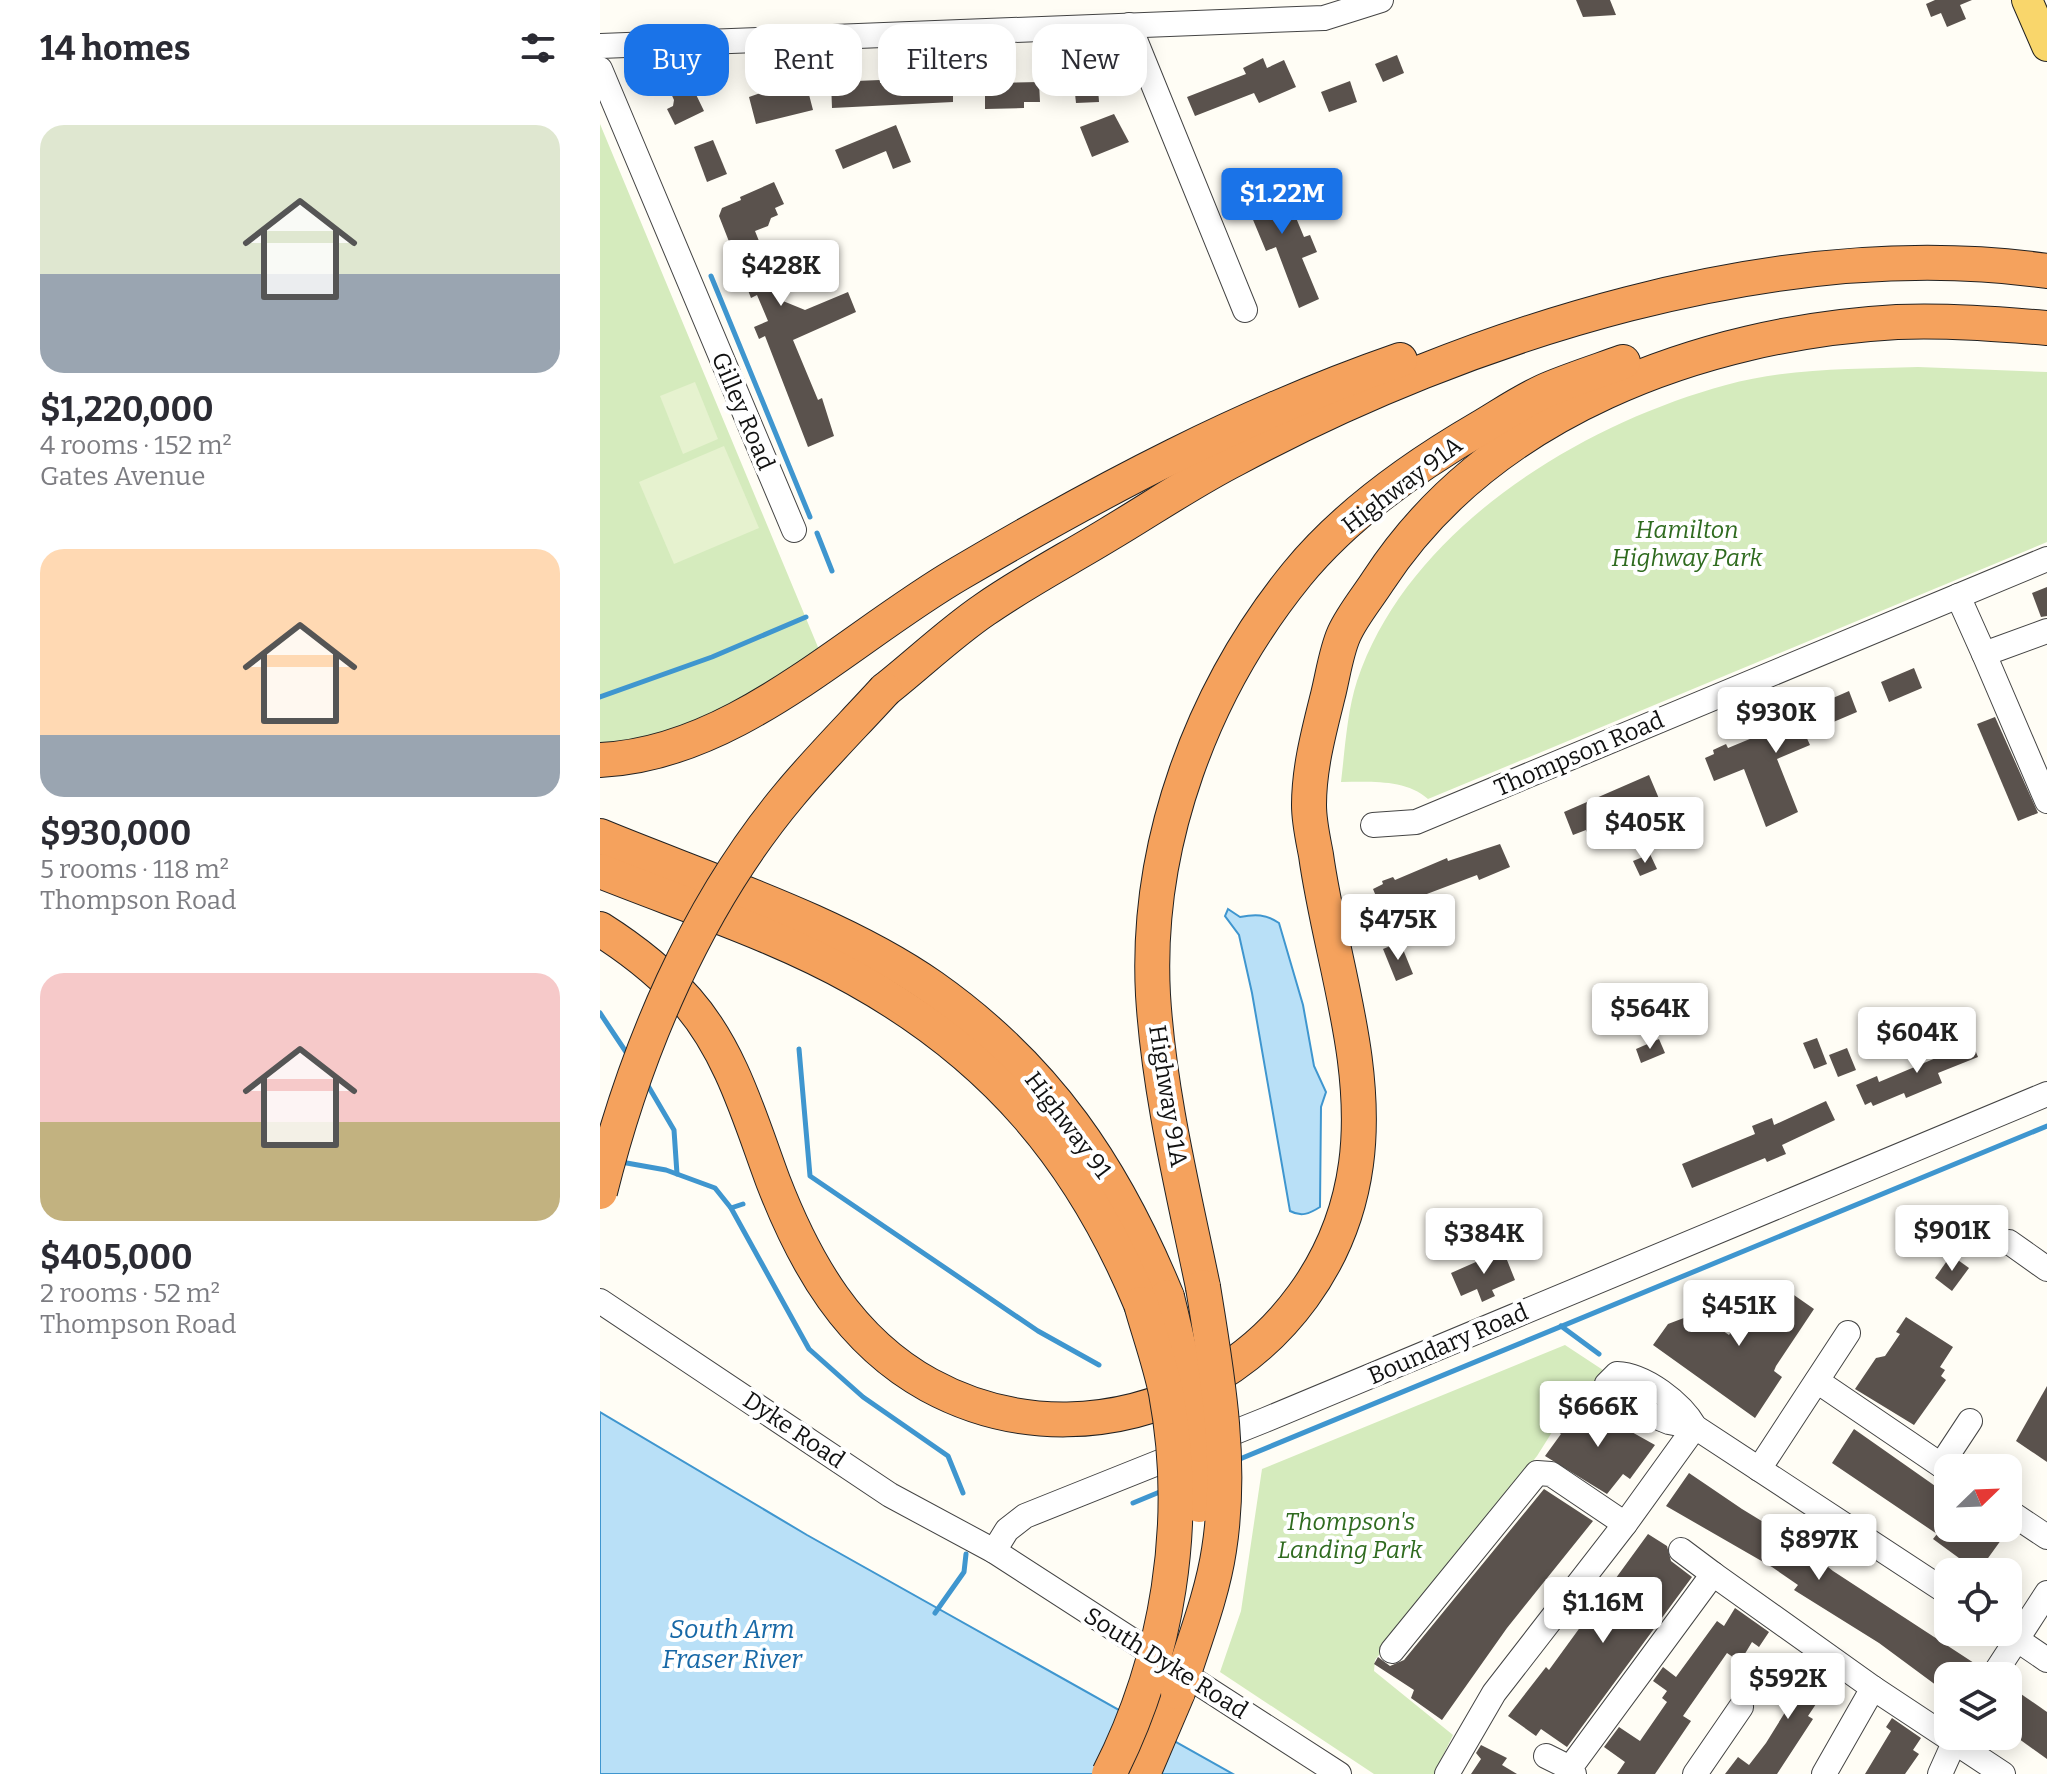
<!DOCTYPE html>
<meta charset="utf-8">
<style>
body{margin:0;font-family:Bitter,serif;background:#f7f7f7;color:#2b2b33;height:100vh;display:flex;flex-direction:column;font-size:30px;white-space:nowrap}
*{box-sizing:border-box;margin:0}
p{font-size:26px;color:#7c7c81}
.icon{flex:none;width:44px;height:44px;fill:none;stroke:currentColor;stroke-width:2;stroke-linecap:round;stroke-linejoin:round}
.map{position:relative;flex:1;overflow:hidden}
.sheet{display:flex;flex-direction:column;background:#fff;width:600px}
.sheet>*{flex:none}
.banner{position:absolute;left:24px;top:24px;width:760px;height:72px;display:flex;gap:16px}
.needle{width:52px;rotate:67deg}
.controls{position:absolute;left:1334px;top:1454px;display:grid;gap:16px}
.controls a{display:grid;place-items:center;width:88px;height:88px;border-radius:16px;background:#fff;box-shadow:0 4px 20px #0003;font-size:40px}
.price{position:absolute;translate:-50% -68px;padding:0 18px;border-radius:8px;background:#fff;color:#222;font-size:26px;line-height:52px;filter:drop-shadow(0 2px 4px #0008)}
.price::after{content:'';position:absolute;left:50%;top:48px;width:24px;height:18px;margin-left:-12px;background:inherit;clip-path:polygon(0 0,100% 0,50% 100%)}
.price.selected{background:#1a73e8;color:#fff}
ul{padding:0;list-style:none}
li{display:grid;align-content:center;gap:16px;height:424px;padding:0 40px}
li span{display:grid;place-items:center;height:248px;border-radius:24px;color:#555}
li>.icon{margin-inline-start:auto}
span .icon{width:144px;height:144px;fill:#fffc;stroke-width:1}
li b{font-size:34px}
h2{display:flex;justify-content:space-between;align-items:center;height:96px;padding:0 40px;font-size:34px}
.pill{padding:0 28px;border-radius:24px;background:#fff;box-shadow:0 4px 20px #0003;font-size:28px;line-height:72px}
.pill.selected{background:#1a73e8;color:#fff}
main{display:flex;flex:1;min-height:0}
.map>svg:first-child{display:block}
.green{fill:#d5ebbd}
.pitch{fill:#e6f2cf}
.water{fill:#b9e0f7;stroke:#3f96cf;stroke-width:2}
.lines{fill:none;stroke-linecap:round;stroke-linejoin:round}
.stream{stroke:#3f96cf;stroke-width:5}
.building{fill:#5a524d}
.minor-casing{stroke:#444;stroke-width:26}
.major-casing{stroke:#222;stroke-width:32}
.highway-casing{stroke:#222;stroke-width:36}
.minor{stroke:#fff;stroke-width:24}
.major{stroke:#f9d66b;stroke-width:30}
.highway{stroke:#f5a25d;stroke-width:34}
.highway-bridge-casing{stroke:#222;stroke-width:36;stroke-linecap:butt}
.highway-bridge{stroke:#f5a25d;stroke-width:34}
.labels{text-anchor:middle;stroke-width:8;stroke-linejoin:round;paint-order:stroke}
.street-label{font-size:24px;fill:#111;stroke:#fff}
.park-label{font-size:24px;font-style:italic;fill:#2f6b1f;stroke:#fff}
.water-label{font-size:26px;font-style:italic;fill:#1768a6;stroke:#fff}
</style>
<main>
<section class="sheet">
<h2>14 homes<svg class="icon" aria-label="filters" viewBox="0 0 24 24"><path d="M4 7h16M4 17h16"/><circle cx="9" cy="7" r="2"/><circle cx="15" cy="17" r="2"/></svg></h2>
<ul>
<li><span style="background:linear-gradient(#dfe7d0 60%,#9aa5b1 0)"><svg class="icon" aria-label="home" viewBox="0 0 24 24"><path d="M3 11l9-7 9 7M6 9v11h12V9"/></svg></span><div><b>$1,220,000</b><p>4 rooms · 152 m²</p><p>Gates Avenue</p></div></li>
<li><span style="background:linear-gradient(#ffd9b3 75%,#9aa5b1 0)"><svg class="icon" aria-label="home" viewBox="0 0 24 24"><path d="M3 11l9-7 9 7M6 9v11h12V9"/></svg></span><div><b>$930,000</b><p>5 rooms · 118 m²</p><p>Thompson Road</p></div></li>
<li><span style="background:linear-gradient(#f6c9c9 60%,#c2b280 0)"><svg class="icon" aria-label="home" viewBox="0 0 24 24"><path d="M3 11l9-7 9 7M6 9v11h12V9"/></svg></span><div><b>$405,000</b><p>2 rooms · 52 m²</p><p>Thompson Road</p></div></li>
</ul>
</section>
<div class="map">
<svg width="1447" height="1774" viewBox="0 0 1447 1774">
<rect width="100%" height="100%" fill="#fffdf5"/>
<g class="green">
<polygon points="0,124 220,652 135,705 53,738 0,746"/>
<path d="M 1318,367 L 1447,372 L 1447,542 L 828,799 C 805,779 771,782 741,782 C 745,749 747,712 757,681 C 808,529 979,425 1126,385 C 1188,368 1254,369 1318,367 Z"/>
<polygon points="965,1345 1006,1372 966,1410 937,1456 775,1660 774,1671 853,1735 834,1774 774,1774 620,1672 641,1611 662,1469"/>
</g>
<g class="pitch">
<polygon points="95,382 118,439 83,454 60,396"/>
<polygon points="124,446 159,528 74,564 39,482"/>
</g>
<g class="water">
<path d="M 628,909 L 640,917 C 655,914 666,914 679,923 L 703,1005 L 714,1066 L 726,1092 L 721,1107 L 720,1207 C 709,1214 701,1217 690,1211 L 652,993 L 639,935 L 625,916 Z"/>
<polygon points="0,1412 207,1535 633,1774 0,1774"/>
</g>
<g class="lines">
<g class="stream">
<polyline points="111,276 210,517"/>
<polyline points="217,533 232,571"/>
<polyline points="0,697 112,657 206,617"/>
<polyline points="0,1013 28,1055"/>
<polyline points="199,1049 210,1176 438,1331 499,1365"/>
<polyline points="47,1084 74,1130 77,1174"/>
<polyline points="21,1162 66,1170 115,1188 131,1208 209,1349 263,1397 348,1456 363,1493"/>
<polyline points="131,1208 143,1204"/>
<polyline points="961,1326 999,1354"/>
<polyline points="635,1461 1447,1126"/>
<polyline points="533,1503 562,1491"/>
<polyline points="335,1613 364,1572 366,1554"/>
</g>
</g>
<g class="building">
<polygon points="976,0 1010,0 1016,15 983,17"/>
<polygon points="1335,0 1372,0 1360,5 1366,19 1347,27 1341,13 1331,17 1326,4"/>
<polygon points="797,55 804,73 783,82 775,64"/>
<polygon points="663,58 667,68 684,60 696,87 659,103 654,93 595,116 587,97 646,74 643,68"/>
<polygon points="497,73 499,102 476,103 473,75"/>
<polygon points="88,78 104,111 75,125 67,109 73,106 74,100 68,87"/>
<polygon points="280,80 280,83 339,81 339,85 353,85 353,102 232,108 231,82"/>
<polygon points="750,81 757,102 729,112 721,92"/>
<polygon points="191,82 192,86 206,83 213,110 156,124 149,97"/>
<polygon points="439,82 440,102 424,102 424,108 385,109 385,83"/>
<polygon points="514,114 529,142 492,157 480,127"/>
<polygon points="296,125 311,162 293,169 286,151 243,169 235,150"/>
<polygon points="113,140 127,174 107,182 94,147"/>
<polygon points="174,182 184,204 175,208 178,215 171,218 168,226 155,231 183,301 205,310 248,292 256,312 193,340 218,400 222,398 234,436 208,447 165,336 159,339 154,327 168,321 157,295 151,298 119,216 122,208 141,200 140,197"/>
<polygon points="684,184 687,192 692,190 698,204 693,205 694,213 704,237 710,235 717,252 702,258 719,299 699,308 676,247 666,251 651,215 642,219 634,199"/>
<polygon points="1447,587 1447,616 1441,617 1432,593"/>
<polygon points="1314,668 1322,688 1289,702 1281,682"/>
<polygon points="1249,691 1257,712 1205,734 1210,745 1177,759 1198,812 1166,827 1144,769 1114,781 1105,758 1114,754 1113,750 1126,744 1128,748 1157,736 1155,732"/>
<polygon points="1395,717 1438,813 1418,821 1377,724"/>
<polygon points="1049,775 1060,801 1020,818 1022,822 1004,829 1008,840 993,847 986,830 973,835 964,812"/>
<polygon points="900,844 910,867 879,880 877,875 782,911 773,889 783,884 782,881 793,877 795,880 847,858 848,861"/>
<polygon points="1050,854 1057,869 1040,876 1033,861"/>
<polygon points="800,942 813,974 796,981 783,949"/>
<polygon points="1369,1035 1378,1057 1338,1073 1342,1083 1306,1098 1304,1093 1273,1106 1271,1102 1265,1105 1256,1085 1277,1076 1279,1082 1350,1052 1347,1045"/>
<polygon points="1217,1038 1227,1064 1214,1069 1203,1043"/>
<polygon points="1059,1039 1065,1053 1041,1063 1036,1049"/>
<polygon points="1247,1048 1256,1070 1238,1077 1229,1055"/>
<polygon points="1226,1101 1235,1120 1182,1145 1186,1154 1167,1162 1165,1158 1092,1188 1082,1164 1155,1134 1152,1126 1172,1118 1174,1125"/>
<polygon points="903,1250 915,1280 892,1290 895,1296 882,1302 877,1289 861,1296 851,1273"/>
<polygon points="1351,1255 1369,1268 1352,1291 1335,1278"/>
<polygon points="1181,1286 1214,1309 1176,1366 1174,1371 1182,1377 1155,1418 1053,1345 1068,1324 1097,1313 1129,1335 1147,1307 1172,1290 1176,1293"/>
<polygon points="1306,1317 1353,1347 1340,1367 1345,1370 1341,1376 1346,1380 1314,1425 1255,1389 1276,1358 1285,1356 1300,1334 1296,1332"/>
<polygon points="1447,1386 1447,1462 1416,1441"/>
<polygon points="976,1403 993,1416 996,1412 1055,1445 1030,1479 1023,1474 1007,1494 945,1456 961,1434 956,1430"/>
<polygon points="1254,1429 1348,1495 1348,1528 1409,1529 1378,1572 1333,1539 1337,1534 1232,1463"/>
<polygon points="1089,1473 1142,1509 1178,1531 1180,1528 1233,1571 1374,1663 1365,1676 1348,1676 1348,1694 1279,1643 1194,1590 1198,1585 1172,1567 1066,1506"/>
<polygon points="944,1489 993,1521 907,1628 842,1720 811,1698 814,1690 774,1664 778,1657 790,1666 804,1660"/>
<polygon points="1048,1534 1067,1546 1071,1561 1092,1577 967,1747 941,1729 936,1736 908,1716 946,1667 949,1670"/>
<polygon points="1135,1608 1169,1632 1159,1647 1152,1642 1140,1662 1127,1653 1083,1716 1091,1721 1055,1774 1017,1774 1025,1762 1004,1747 1019,1727 1040,1741 1067,1702 1062,1698 1067,1691 1053,1681 1063,1667 1076,1677 1117,1621 1124,1626"/>
<polygon points="1201,1655 1230,1676 1218,1692 1222,1695 1208,1716 1213,1719 1177,1774 1125,1774 1138,1757 1149,1765 1166,1743 1192,1701 1180,1693 1195,1672 1192,1669"/>
<polygon points="1408,1685 1447,1712 1447,1759 1408,1731"/>
<polygon points="1292,1718 1321,1738 1313,1750 1319,1754 1305,1774 1265,1774 1291,1731 1286,1727"/>
<polygon points="881,1745 907,1758 902,1765 917,1774 871,1774 881,1759 876,1753"/>
</g>
<g class="lines">
<defs>
<g id="minor">
<polyline points="529,25 645,310"/>
<polyline points="0,46 724,18 781,0"/>
<polyline points="0,69 194,530"/>
<polyline points="1358,596 1384,654 1447,631"/>
<polyline points="1384,654 1447,801"/>
<polyline points="773,825 816,822 1447,559"/>
<polyline points="1409,1242 1447,1269"/>
<polyline points="0,1301 290,1495 394,1551 739,1774"/>
<polyline points="1217,1381 1348,1470"/>
<path d="M 1095,1427 C 1081,1403 1045,1375 1017,1374 L 1007,1384 L 1012,1399 L 1069,1422 L 1095,1427 L 1348,1593"/>
<polyline points="1341,1465 1370,1421"/>
<polyline points="1159,1469 1248,1333"/>
<polyline points="1408,1511 1447,1537"/>
<polyline points="1081,1550 1113,1574"/>
<polyline points="394,1551 407,1530 425,1516 665,1420 1447,1094"/>
<polyline points="1406,1632 1447,1660"/>
<polyline points="792,1651 937,1473 951,1474 1025,1524"/>
<polyline points="1393,1676 1447,1593"/>
<polyline points="946,1756 970,1768"/>
<polyline points="847,1774 894,1693 1025,1524 1095,1427"/>
<polyline points="974,1774 970,1768 1113,1574 1273,1688 1403,1774"/>
<polyline points="1095,1774 1141,1707"/>
<polyline points="1224,1774 1273,1688"/>
<polyline points="1340,1774 1357,1736"/>
</g>
<polyline id="major" points="1427,0 1447,46"/>
<g id="highway">
<path d="M 285,690 C 318,664 349,634 384,610 C 424,582 468,559 509,534 C 551,509 592,481 635,459 C 868,334 1181,233 1447,271"/>
<path d="M 0,760 C 136,754 248,638 360,573 C 501,490 644,414 800,360"/>
<path d="M 0,836 C 104,879 241,923 332,987 C 447,1068 514,1168 567,1297"/>
<path d="M 0,871 C 85,905 176,934 256,979 C 394,1056 481,1159 541,1304"/>
<path d="M 0,929 C 30,948 63,974 87,1001 C 131,1051 150,1119 173,1181 C 205,1264 249,1341 329,1385 C 507,1482 729,1363 756,1164 C 770,1061 730,956 716,855 C 713,839 709,822 709,805 C 709,768 719,731 728,695 C 733,675 736,652 744,634 C 752,616 767,598 778,581 C 889,411 1101,333 1297,322 C 1346,320 1398,324 1447,328"/>
<path d="M 603,1287 C 583,1190 559,1093 553,995 C 545,844 602,691 697,574 C 746,514 813,467 880,428 C 902,415 925,399 949,389 C 973,379 998,371 1023,362"/>
<polyline points="543,1774 578,1692"/>
</g>
</defs>
<use href="#minor" class="minor-casing"/>
<use href="#major" class="major-casing"/>
<use href="#highway" class="highway-casing"/>
<use href="#minor" class="minor"/>
<use href="#major" class="major"/>
<use href="#highway" class="highway"/>
<defs>
<g id="highway-bridge">
<path d="M 0,1192 C 35,1051 96,906 190,794 C 220,758 254,724 285,690"/>
<path d="M 567,1297 C 584,1367 600,1433 599,1505"/>
<path d="M 578,1692 C 592,1646 612,1597 619,1550 C 633,1462 617,1373 603,1287"/>
<path d="M 509,1774 C 568,1658 590,1522 566,1393 C 560,1363 549,1333 541,1304"/>
</g>
</defs>
<use href="#highway-bridge" class="highway-bridge-casing"/>
<use href="#highway-bridge" class="highway-bridge"/>
</g>
<g class="labels">
<g class="street-label">
<text transform="translate(143 411) rotate(67)" y="8">Gilley Road</text>
<text transform="translate(802 485) rotate(-37)" y="8">Highway 91A</text>
<text transform="translate(979 754) rotate(-23)" y="8">Thompson Road</text>
<text transform="translate(568 1096) rotate(81)" y="8">Highway 91A</text>
<text transform="translate(468 1125) rotate(53)" y="8">Highway 91</text>
<text transform="translate(848 1344) rotate(-23)" y="8">Boundary Road</text>
<text transform="translate(194 1430) rotate(34)" y="8">Dyke Road</text>
<text transform="translate(566 1663) rotate(32)" y="8">South Dyke Road</text>
</g>
<g class="park-label">
<text x="1087" y="538">Hamilton<tspan x="1087" dy="28">Highway Park</tspan></text>
<text x="750" y="1530">Thompson's<tspan x="750" dy="28">Landing Park</tspan></text>
</g>
<g class="water-label">
<text x="132" y="1638">South Arm<tspan x="132" dy="30">Fraser River</tspan></text>
</g>
</g>
</svg>
<div class="controls">
<a><svg class="needle" viewBox="-14 -14 28 28"><path d="M0-13l5 13h-10z" fill="#e53935"/><path d="M0 13l5-13h-10z" fill="#7c7c81"/></svg></a>
<a><svg class="icon" aria-label="locate" viewBox="0 0 24 24"><circle cx="12" cy="12" r="6"/><path d="M12 2v4M12 18v4M2 12h4M18 12h4"/></svg></a>
<a><svg class="icon" aria-label="layers" viewBox="0 0 24 24"><path d="M12 4l9 5-9 5-9-5zM3 14l9 5 9-5"/></svg></a>
</div>
<b class="price selected" style="left:682px;top:236px">$1.22M</b>
<b class="price" style="left:181px;top:308px">$428K</b>
<b class="price" style="left:1176px;top:755px">$930K</b>
<b class="price" style="left:1045px;top:865px">$405K</b>
<b class="price" style="left:798px;top:962px">$475K</b>
<b class="price" style="left:1050px;top:1051px">$564K</b>
<b class="price" style="left:1317px;top:1075px">$604K</b>
<b class="price" style="left:1352px;top:1273px">$901K</b>
<b class="price" style="left:884px;top:1276px">$384K</b>
<b class="price" style="left:1139px;top:1348px">$451K</b>
<b class="price" style="left:998px;top:1449px">$666K</b>
<b class="price" style="left:1219px;top:1582px">$897K</b>
<b class="price" style="left:1003px;top:1645px">$1.16M</b>
<b class="price" style="left:1188px;top:1721px">$592K</b>
<div class="banner">
<a class="pill selected">Buy</a>
<a class="pill">Rent</a>
<a class="pill">Filters</a>
<a class="pill">New</a>
</div>
</div>
</main>
